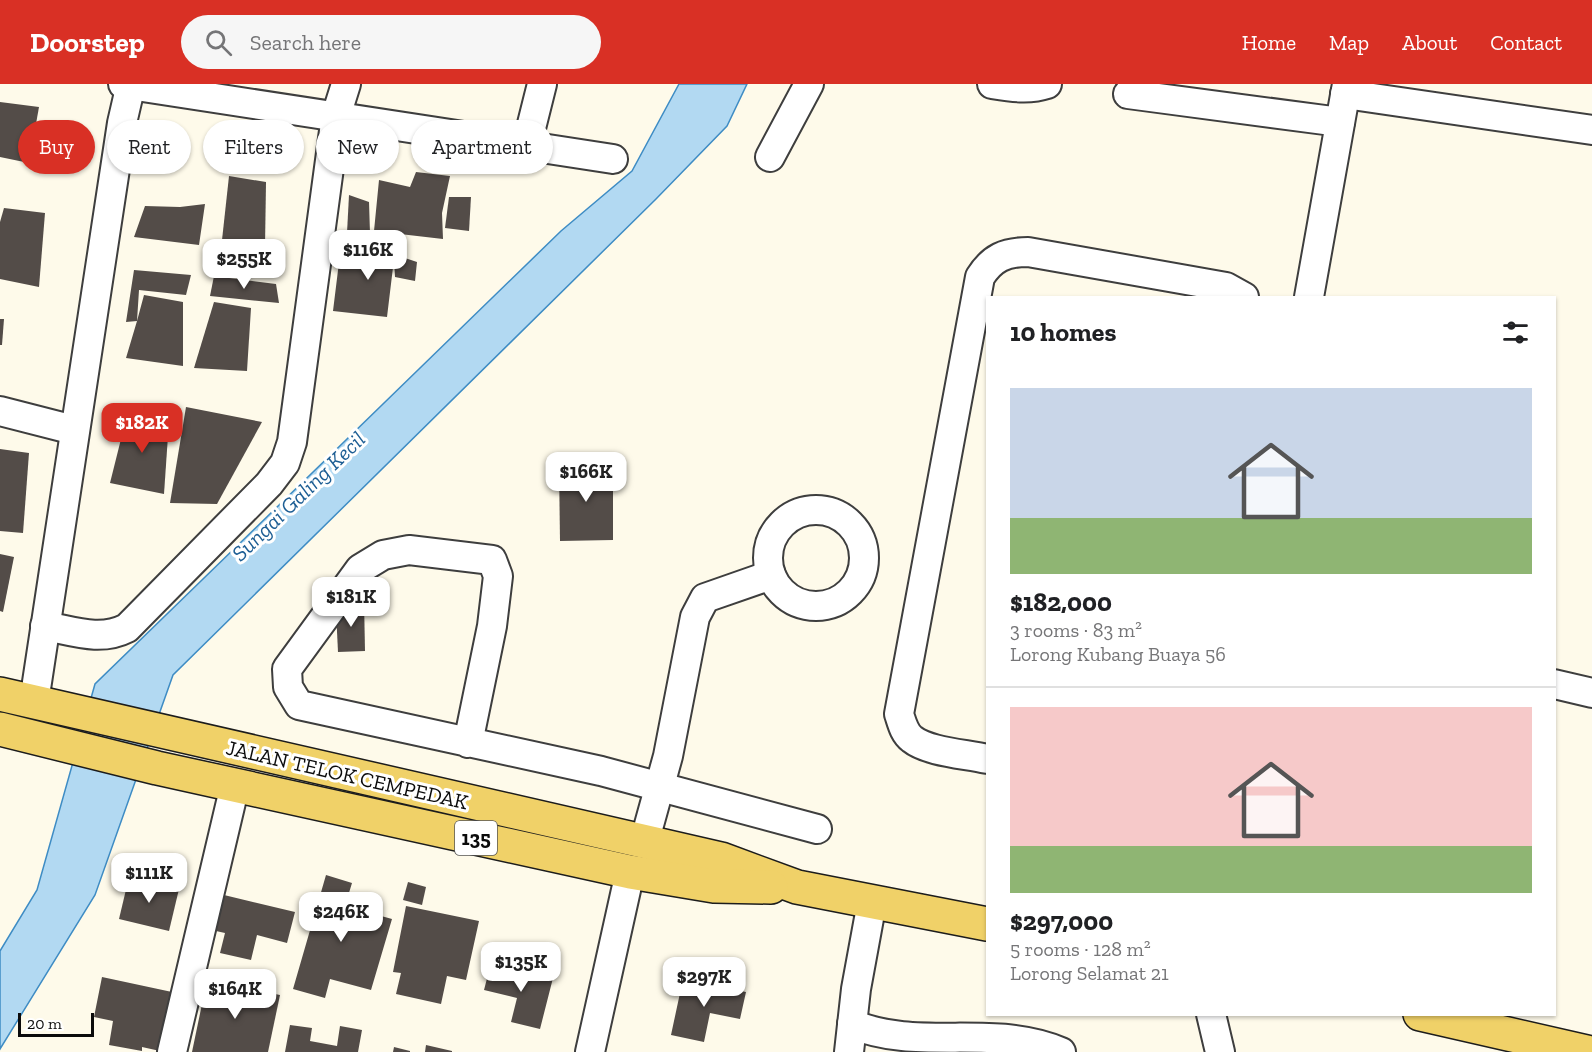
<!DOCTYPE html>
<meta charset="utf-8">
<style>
body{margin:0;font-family:"Zilla Slab",serif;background:#f6f6f6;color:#202124;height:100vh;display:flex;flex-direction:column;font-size:22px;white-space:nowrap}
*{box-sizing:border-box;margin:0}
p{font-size:20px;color:#757577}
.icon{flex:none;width:33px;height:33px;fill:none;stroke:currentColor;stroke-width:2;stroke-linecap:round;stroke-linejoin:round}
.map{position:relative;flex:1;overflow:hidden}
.details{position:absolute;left:986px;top:212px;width:570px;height:720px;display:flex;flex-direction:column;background:#fff;border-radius:0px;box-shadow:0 2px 4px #0004}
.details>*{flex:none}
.banner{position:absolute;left:18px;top:36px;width:570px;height:54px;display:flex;gap:12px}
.scale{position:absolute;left:18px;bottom:15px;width:76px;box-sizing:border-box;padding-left:6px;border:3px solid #0b0b0b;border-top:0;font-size:16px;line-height:21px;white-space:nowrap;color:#0b0b0b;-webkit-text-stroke:4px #fff;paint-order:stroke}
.price{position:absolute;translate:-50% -51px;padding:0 14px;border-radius:12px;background:#fff;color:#222;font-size:20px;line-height:39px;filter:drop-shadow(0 2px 3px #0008)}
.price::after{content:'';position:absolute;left:50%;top:36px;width:18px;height:14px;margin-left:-9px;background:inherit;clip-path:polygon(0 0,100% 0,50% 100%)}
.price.selected{background:#d93025;color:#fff}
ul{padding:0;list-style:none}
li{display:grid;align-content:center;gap:12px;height:318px;padding:0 24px}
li+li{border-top:2px solid #e0e0e0}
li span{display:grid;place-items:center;height:186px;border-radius:0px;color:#555}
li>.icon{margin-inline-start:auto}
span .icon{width:108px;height:108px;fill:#fffc;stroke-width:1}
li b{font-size:26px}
h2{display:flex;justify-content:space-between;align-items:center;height:72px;padding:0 24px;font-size:26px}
.pill{padding:0 21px;border-radius:27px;background:#fff;box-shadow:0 2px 4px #0004;font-size:21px;line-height:54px}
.pill.selected{background:#d93025;color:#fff}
header{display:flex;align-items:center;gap:36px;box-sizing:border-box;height:84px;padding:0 30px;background:#d93025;color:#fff}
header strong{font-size:28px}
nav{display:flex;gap:33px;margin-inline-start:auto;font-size:21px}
.search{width:420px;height:54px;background:#f6f6f6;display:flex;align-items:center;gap:15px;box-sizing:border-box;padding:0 21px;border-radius:33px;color:#757577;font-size:22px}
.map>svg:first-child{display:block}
.water{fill:#b2d9f2;stroke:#3e8cc4;stroke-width:1.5}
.building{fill:#534c48}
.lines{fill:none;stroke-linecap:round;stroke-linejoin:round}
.minor-casing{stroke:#3e3e3e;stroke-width:32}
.major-casing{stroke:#1c1c1c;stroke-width:36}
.minor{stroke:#fff;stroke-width:28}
.major{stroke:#f0d168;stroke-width:33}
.labels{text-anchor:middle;stroke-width:6;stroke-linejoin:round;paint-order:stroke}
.shield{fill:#fff;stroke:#545454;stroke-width:1.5}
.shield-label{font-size:20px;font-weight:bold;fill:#0b0b0b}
.street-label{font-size:21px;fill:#0b0b0b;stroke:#fff}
.water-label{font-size:22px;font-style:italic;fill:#1d5e94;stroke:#fff}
</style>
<header>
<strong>Doorstep</strong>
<div class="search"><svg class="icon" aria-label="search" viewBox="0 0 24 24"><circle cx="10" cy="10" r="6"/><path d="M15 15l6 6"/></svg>Search here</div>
<nav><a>Home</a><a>Map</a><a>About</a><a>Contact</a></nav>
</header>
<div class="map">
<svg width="1592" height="968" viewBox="0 0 1592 968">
<rect width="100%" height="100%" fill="#fefaea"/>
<polygon class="water" points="679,0 747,0 727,42 656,115 173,591 95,811 0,965 0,867 37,806 95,600 561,147 632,87"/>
<g class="building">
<polygon points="0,18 39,23 29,79 0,73"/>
<polygon points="416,88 450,92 442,129 443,155 374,147 379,96 410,103"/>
<polygon points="229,92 266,98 265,163 222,156"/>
<polygon points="349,111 369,118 370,150 347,149"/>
<polygon points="449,113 471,113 469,147 445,144"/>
<polygon points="205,120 199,161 134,153 145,122 180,123"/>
<polygon points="4,124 45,129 39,203 0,195 0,138"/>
<polygon points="341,162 399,172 417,178 415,197 395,193 394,175 387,233 333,227"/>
<polygon points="134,186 191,191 186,211 139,206 137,237 144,211 183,218 183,282 126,274 137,237 126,238"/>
<polygon points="214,192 276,200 279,219 210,212"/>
<polygon points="214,218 251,224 247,287 194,284"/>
<polygon points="0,235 4,235 2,261 0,261"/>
<polygon points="186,323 262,338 217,420 170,419"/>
<polygon points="128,327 169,337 164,410 110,399"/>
<polygon points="0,365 29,369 23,449 0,447"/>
<polygon points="559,382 613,382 613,456 560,457"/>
<polygon points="0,470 14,473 3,528 0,527"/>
<polygon points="364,516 365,567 338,568 336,527"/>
<polygon points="326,791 352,799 345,822 392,835 371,906 330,895 325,914 293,905"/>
<polygon points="129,793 179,805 169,847 119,835"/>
<polygon points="408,798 426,803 422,821 403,816"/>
<polygon points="224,811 295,828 287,859 257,851 251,876 220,869 225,849 216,847"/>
<polygon points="406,822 479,837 466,896 447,892 441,920 396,910 401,889 393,888"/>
<polygon points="491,879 553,894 540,945 511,938 517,914 484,906"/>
<polygon points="102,893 172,908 160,967 142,963 142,967 109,961 113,937 94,933"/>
<polygon points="683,895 746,908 740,935 710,929 704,958 671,951"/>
<polygon points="207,896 280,911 268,968 192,968"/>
<polygon points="290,941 312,944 310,957 337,962 340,942 362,946 358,968 285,968"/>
<polygon points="426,961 452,967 452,968 425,968"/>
<polygon points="394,963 410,967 410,968 393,968"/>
</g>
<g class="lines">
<defs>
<g id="minor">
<polyline points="123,0 613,75"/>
<path d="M 992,0 C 1011,3 1029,6 1047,0"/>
<polyline points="1128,10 1340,38"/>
<polyline points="1345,10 1592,46"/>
<polyline points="527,60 542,0"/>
<polyline points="770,73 809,0"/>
<polyline points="1309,213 1347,0"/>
<polyline points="0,327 74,346"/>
<circle cx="816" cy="474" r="48"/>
<path d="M 45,542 C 73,547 100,558 127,544 L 269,400 L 285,379 L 292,358 L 336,32 L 346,0"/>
<polyline points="1554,600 1592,609"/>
<polyline points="34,618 122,39 131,0"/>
<polyline points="468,659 492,542 498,492 492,476 409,466 383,471 360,485 287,585 288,603 299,621 601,687 817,745"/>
<path d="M 987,675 C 966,670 928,668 912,655 C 904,649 902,639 899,630 L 980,193 C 992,174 1005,168 1028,168 L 1226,203 L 1244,213"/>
<polyline points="644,759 668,672 695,533 705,514 771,491"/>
<polyline points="1211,930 1220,968"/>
<path d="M 852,940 C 918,968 994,939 1061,968"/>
<polyline points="172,968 235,701"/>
<polyline points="590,968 630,788"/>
<polyline points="849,968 856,905 872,818"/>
</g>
<g id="major">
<polyline points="0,610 721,775 797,803 987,840"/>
<polyline points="0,645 157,684 630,788 714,802 771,803"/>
<polyline points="1420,930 1587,968"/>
</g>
</defs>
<use href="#minor" class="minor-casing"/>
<use href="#major" class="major-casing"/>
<use href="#minor" class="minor"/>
<use href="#major" class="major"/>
</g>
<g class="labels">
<rect class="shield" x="455" y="737" width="42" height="34" rx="4.5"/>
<g class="shield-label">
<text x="476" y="761">135</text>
</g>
<g class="street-label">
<text transform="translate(347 691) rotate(13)" y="7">JALAN TELOK CEMPEDAK</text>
</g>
<g class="water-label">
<text transform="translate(298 412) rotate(-44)" y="8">Sungai Galing Kecil</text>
</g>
</g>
</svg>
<div class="scale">20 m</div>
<b class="price" style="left:368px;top:197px">$116K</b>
<b class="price" style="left:244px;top:206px">$255K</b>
<b class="price selected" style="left:142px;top:370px">$182K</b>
<b class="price" style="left:586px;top:419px">$166K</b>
<b class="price" style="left:351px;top:544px">$181K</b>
<b class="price" style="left:149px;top:820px">$111K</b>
<b class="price" style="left:341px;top:859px">$246K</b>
<b class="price" style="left:521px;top:909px">$135K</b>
<b class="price" style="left:704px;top:924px">$297K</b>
<b class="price" style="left:235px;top:936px">$164K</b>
<div class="banner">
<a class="pill selected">Buy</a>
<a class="pill">Rent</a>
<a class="pill">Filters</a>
<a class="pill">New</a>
<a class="pill">Apartment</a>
</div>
<section class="details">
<h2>10 homes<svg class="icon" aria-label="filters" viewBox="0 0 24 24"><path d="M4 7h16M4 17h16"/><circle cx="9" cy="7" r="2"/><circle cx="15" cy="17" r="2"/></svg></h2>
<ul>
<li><span style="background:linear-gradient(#c9d6e8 70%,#8fb573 0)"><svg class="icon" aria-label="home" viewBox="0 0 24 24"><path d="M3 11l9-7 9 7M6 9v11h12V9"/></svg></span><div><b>$182,000</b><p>3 rooms · 83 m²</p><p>Lorong Kubang Buaya 56</p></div></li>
<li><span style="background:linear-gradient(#f6c9c9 75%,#8fb573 0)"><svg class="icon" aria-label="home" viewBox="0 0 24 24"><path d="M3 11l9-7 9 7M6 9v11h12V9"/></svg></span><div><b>$297,000</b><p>5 rooms · 128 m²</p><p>Lorong Selamat 21</p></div></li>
</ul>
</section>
</div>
